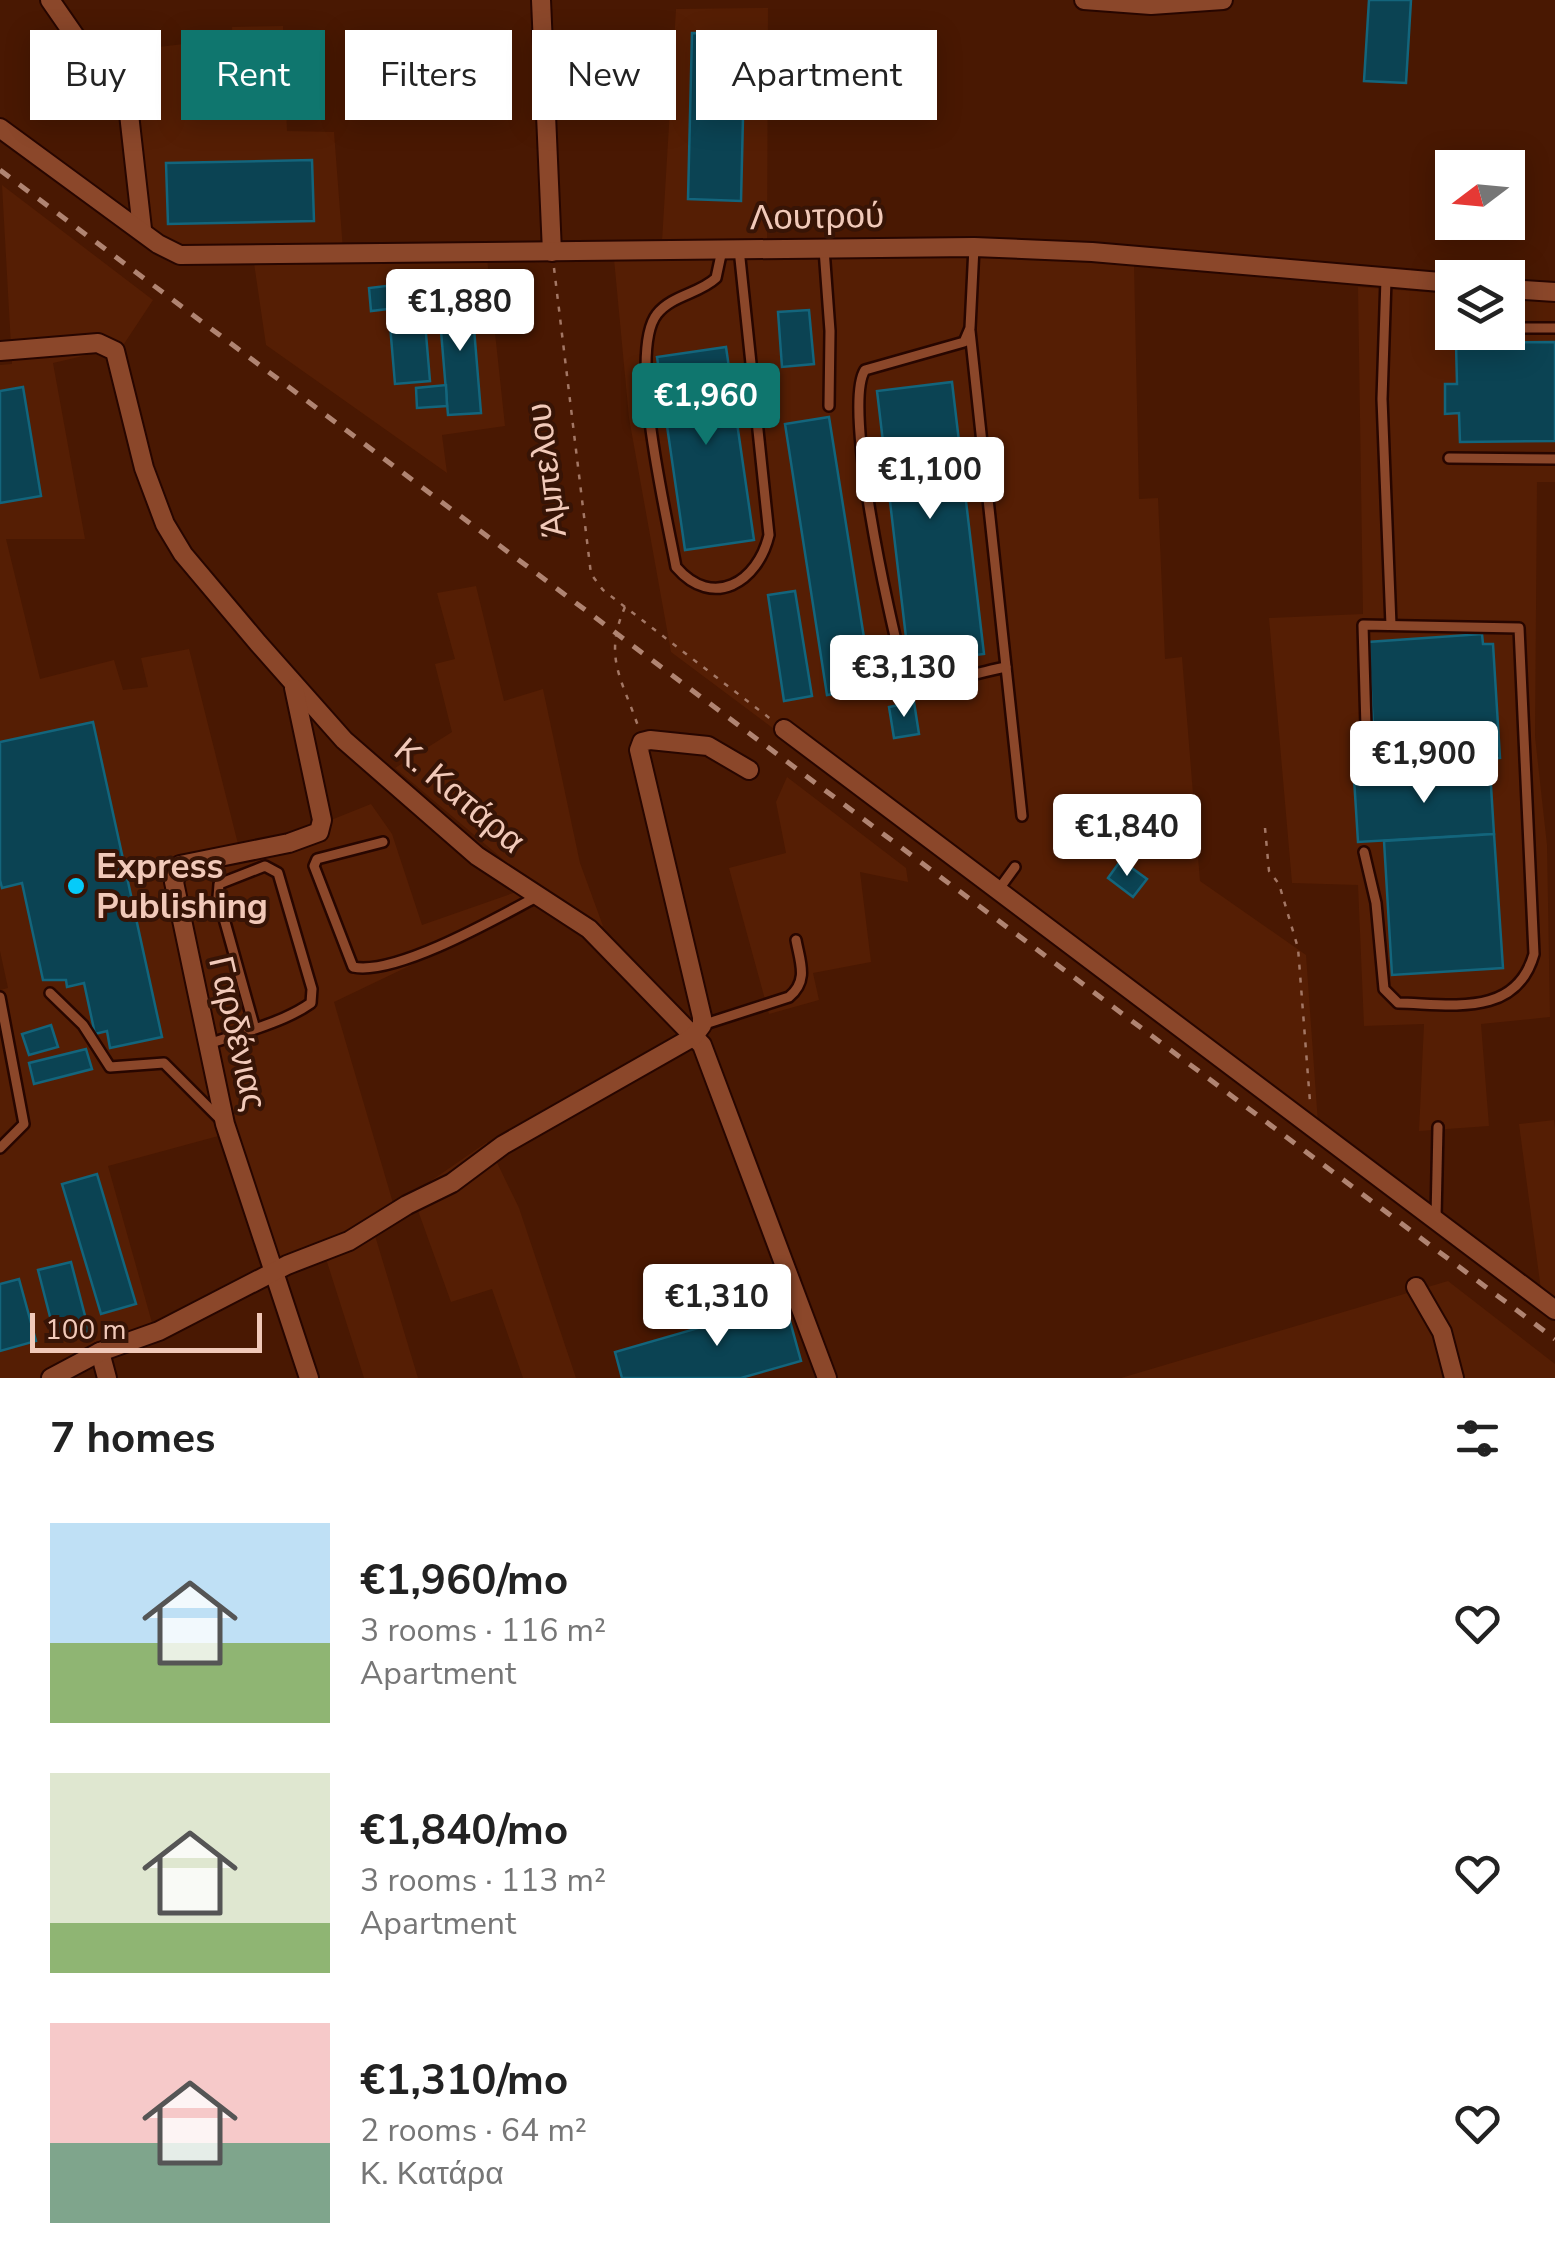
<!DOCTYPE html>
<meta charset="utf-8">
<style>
body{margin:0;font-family:"Nunito Sans",sans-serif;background:#f6f6f6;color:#222;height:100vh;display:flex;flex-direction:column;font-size:38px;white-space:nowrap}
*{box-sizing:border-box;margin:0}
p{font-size:32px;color:#767676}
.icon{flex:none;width:55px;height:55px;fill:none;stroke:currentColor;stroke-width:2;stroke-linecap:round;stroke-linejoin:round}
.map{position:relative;height:1378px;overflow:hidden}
.sheet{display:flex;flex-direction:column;background:#fff;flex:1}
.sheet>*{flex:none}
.banner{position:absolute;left:30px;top:30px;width:1000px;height:90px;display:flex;gap:20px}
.needle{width:65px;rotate:254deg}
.controls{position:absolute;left:1435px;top:150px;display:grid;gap:20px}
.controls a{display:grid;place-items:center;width:90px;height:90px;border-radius:0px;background:#fff;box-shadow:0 5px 25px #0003;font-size:50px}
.scale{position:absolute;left:30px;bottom:25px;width:232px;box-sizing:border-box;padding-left:10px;border:5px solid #f1c9b9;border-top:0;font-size:28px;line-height:35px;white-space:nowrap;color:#f1c9b9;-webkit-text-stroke:8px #371406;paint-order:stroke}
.price{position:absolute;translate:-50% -85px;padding:0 22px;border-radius:10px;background:#fff;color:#222;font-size:32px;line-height:65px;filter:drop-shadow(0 2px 5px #0008)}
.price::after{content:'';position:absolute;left:50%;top:60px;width:30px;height:22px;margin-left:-15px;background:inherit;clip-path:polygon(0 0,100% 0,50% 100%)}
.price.selected{background:#0f766e;color:#fff}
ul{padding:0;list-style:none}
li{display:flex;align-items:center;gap:30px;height:250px;padding:0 50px}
li span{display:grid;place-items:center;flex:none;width:280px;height:200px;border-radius:0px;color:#555}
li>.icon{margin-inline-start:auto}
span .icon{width:120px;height:120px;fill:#fffc;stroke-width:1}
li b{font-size:42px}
h2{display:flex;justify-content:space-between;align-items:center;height:120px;padding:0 50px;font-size:42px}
.pill{padding:0 35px;border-radius:0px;background:#fff;box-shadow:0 5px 25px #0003;font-size:35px;line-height:90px}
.pill.selected{background:#0f766e;color:#fff}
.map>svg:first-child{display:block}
.built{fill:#551e04}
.building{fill:#0b4353;stroke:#13657c;stroke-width:2.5}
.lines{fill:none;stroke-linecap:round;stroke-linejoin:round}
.service-casing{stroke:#270600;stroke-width:14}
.minor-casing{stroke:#270600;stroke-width:22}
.path{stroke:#a37765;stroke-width:2.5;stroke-dasharray:5 8;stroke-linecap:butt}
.service{stroke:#8b472a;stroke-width:9}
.minor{stroke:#8b472a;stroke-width:18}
.rail{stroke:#b08472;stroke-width:5;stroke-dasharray:12 12;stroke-linecap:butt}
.poi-dot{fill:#06cbf9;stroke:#371406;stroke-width:4}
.labels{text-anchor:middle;stroke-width:8;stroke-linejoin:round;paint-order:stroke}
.street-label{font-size:35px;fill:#f1c9b9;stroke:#371406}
.poi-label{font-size:35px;font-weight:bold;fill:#f1c9b9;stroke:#371406;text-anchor:start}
</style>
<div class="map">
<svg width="1555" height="1378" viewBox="0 0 1555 1378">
<rect width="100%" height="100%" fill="#491802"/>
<g class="built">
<polygon points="768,8 767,257 991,255 1134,265 1139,499 1158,498 1165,659 1182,657 1200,881 1306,955 1319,1137 671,652 629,418 614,259 661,258 676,9"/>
<polygon points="283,26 287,131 334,132 344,263 487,258 505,426 442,435 447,473 266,345 254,263 177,265 136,236 127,141 141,120 133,50 184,44 190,113 235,111 232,27"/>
<polygon points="2,185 153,300 122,347 53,363 85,539 6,539 40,679 114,660 123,690 148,687 141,658 189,649 239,848 286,838 371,804 392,834 422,925 519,891 525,878 395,768 452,732 435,664 455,659 437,593 476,586 504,701 543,689 580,863 603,926 587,937 539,904 334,1002 393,1203 370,1219 418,1378 364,1378 321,1243 265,1269 222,1135 108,1166 156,1337 74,1378 0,1378 0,990 8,988 0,951 0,365 12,364"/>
<polygon points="1358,287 1452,294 1452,332 1508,332 1508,298 1555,302 1555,482 1537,482 1535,737 1547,845 1550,1017 1481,1024 1489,1126 1419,1131 1424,1024 1364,1026 1358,885 1292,883 1269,618 1363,614"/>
<polygon points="787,777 906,868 908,882 860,872 871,962 813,973 819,1000 769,1014 729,868 786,853 776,802"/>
<polygon points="1554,1120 1555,1128 1555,1314 1543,1305 1519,1124"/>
<polygon points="487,1142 519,1208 576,1378 523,1378 492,1289 451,1302 412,1194"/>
<polygon points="1448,1281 1555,1364 1555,1378 1121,1378"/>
</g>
<g class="building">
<polygon points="1369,0 1411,0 1406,83 1364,81"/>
<polygon points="692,33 745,34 741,201 688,199"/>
<polygon points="312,160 314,221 168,224 166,163"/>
<polygon points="420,282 422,305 371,311 369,288"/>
<polygon points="471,292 481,413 448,415 438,295"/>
<polygon points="809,310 814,364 782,367 778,312"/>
<polygon points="425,322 430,381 395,384 390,325"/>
<polygon points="1555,342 1555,441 1460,442 1459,413 1445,414 1445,384 1457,384 1456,343"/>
<polygon points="726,347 754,540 685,550 657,357"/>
<polygon points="952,382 984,654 909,663 877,391"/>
<polygon points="446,385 447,406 417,408 416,388"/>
<polygon points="23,387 41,496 0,503 0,391"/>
<polygon points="829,417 872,688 827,695 785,424"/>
<polygon points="795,591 812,696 784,701 768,595"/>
<polygon points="1482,634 1483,644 1493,644 1500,758 1490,759 1490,770 1376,777 1368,642"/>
<polygon points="914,702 919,734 894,738 889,707"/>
<polygon points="93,722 162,1037 110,1048 107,1031 95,1034 84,983 67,987 66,980 43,980 22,883 2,888 0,880 0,742"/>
<polygon points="1490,770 1494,834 1358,842 1354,778"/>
<polygon points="1494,834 1503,968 1392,975 1384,841"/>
<polygon points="1121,860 1147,879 1133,897 1108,878"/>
<polygon points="51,1025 58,1047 29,1055 22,1034"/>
<polygon points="86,1049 92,1069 34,1084 29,1063"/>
<polygon points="97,1174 136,1304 101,1314 62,1184"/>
<polygon points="71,1262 89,1331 56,1340 38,1270"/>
<polygon points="19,1279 36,1341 0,1351 0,1284"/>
<polygon points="785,1303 801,1361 741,1378 622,1378 615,1352"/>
</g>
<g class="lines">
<defs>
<g id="service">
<path d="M 974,247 L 970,328 L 964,342 L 865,370 C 842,405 890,621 903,668 C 933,690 973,673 1006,667"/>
<polyline points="824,249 830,331 829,406"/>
<path d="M 722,250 L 716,278 C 699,294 672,295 657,314 C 627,352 667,517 676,567 C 713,610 758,582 769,535 L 739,249"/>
<polyline points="1386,279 1382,399 1391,625"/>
<polyline points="1516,290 1512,328 1555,328"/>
<polyline points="970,331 1022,816"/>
<polyline points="1449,458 1555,459"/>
<path d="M 383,842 L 317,859 L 314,866 L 353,967 C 396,976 499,917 538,896"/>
<path d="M 1364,852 L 1376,903 L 1384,989 L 1398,1003 C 1451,1004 1516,1018 1534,954 L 1519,628 L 1363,625 L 1367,761"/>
<polyline points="999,889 1015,867"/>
<polyline points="50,993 83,1025 110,1067 164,1063 223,1122"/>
<polyline points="0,997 24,1124 0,1148"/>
<path d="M 702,1025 L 789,997 C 809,981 800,962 796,940"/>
<path d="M 208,1044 L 255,1029 C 275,1022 294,1015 311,1003 L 312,989 L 278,873 L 265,866 L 219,884 L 218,897 L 255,1029"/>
<polyline points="1436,1217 1438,1127"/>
</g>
<g id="minor">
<polyline points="50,0 129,114 142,229"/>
<polyline points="541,0 552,252"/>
<polyline points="1084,0 1151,5 1223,0"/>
<polyline points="0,128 158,244 180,255 974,247 1092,252 1452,283"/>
<polyline points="1508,289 1555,292"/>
<polyline points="0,351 98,343 115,351 144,468 165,524 183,554 258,643 344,740 477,856 589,929 702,1045 827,1378"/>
<polyline points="294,688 322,820 319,832 289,843 180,865 174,882 225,1124 309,1378"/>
<polyline points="784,729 1555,1310"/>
<polyline points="1416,1287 1442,1332 1454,1378"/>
<polyline points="100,1352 107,1378"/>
<polyline points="51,1378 100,1352 159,1331 287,1265 349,1241 407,1205 452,1183 503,1145 693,1037 702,1025 702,1017 639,750 642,742 650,740 708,746 749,770"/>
</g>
</defs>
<use href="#service" class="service-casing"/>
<use href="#minor" class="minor-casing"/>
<g class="path">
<polyline points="554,268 591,574 603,590 772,720"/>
<path d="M 625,607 C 603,657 622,679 638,726"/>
<polyline points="1265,828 1269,871 1279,884 1298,948 1310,1102"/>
</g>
<use href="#service" class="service"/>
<use href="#minor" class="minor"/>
<polyline class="rail" points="0,170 1555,1339"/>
</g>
<circle class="poi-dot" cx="76" cy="886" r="10"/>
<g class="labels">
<g class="street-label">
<text transform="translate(817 216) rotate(-1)" y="12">Λουτρού</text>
<text transform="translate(546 470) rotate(-97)" y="12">Άμπελου</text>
<text transform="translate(460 795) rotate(40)" y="12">Κ. Κατάρα</text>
<text transform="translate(238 1033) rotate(77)" y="12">Γαρδένιας</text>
</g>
<g class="poi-label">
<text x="96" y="878">Express<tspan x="96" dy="40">Publishing</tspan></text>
</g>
</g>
</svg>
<div class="controls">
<a><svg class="needle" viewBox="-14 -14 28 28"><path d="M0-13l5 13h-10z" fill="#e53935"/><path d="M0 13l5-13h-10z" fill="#767676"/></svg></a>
<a><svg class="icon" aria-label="layers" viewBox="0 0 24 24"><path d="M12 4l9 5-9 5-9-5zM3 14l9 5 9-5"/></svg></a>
</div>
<div class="scale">100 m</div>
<b class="price" style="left:460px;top:354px">€1,880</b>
<b class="price selected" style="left:706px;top:448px">€1,960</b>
<b class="price" style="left:930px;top:522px">€1,100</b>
<b class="price" style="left:904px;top:720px">€3,130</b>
<b class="price" style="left:1424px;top:806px">€1,900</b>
<b class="price" style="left:1127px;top:879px">€1,840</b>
<b class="price" style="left:717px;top:1349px">€1,310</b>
<div class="banner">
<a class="pill">Buy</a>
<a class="pill selected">Rent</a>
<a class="pill">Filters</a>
<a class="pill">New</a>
<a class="pill">Apartment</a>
</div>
</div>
<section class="sheet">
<h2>7 homes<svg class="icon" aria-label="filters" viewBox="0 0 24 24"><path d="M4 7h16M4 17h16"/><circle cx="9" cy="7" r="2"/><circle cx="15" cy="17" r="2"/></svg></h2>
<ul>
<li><span style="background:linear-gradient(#bfe0f5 60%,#8fb573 0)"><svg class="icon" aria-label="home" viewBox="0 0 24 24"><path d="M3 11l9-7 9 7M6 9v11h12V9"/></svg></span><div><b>€1,960/mo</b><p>3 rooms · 116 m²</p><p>Apartment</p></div><svg class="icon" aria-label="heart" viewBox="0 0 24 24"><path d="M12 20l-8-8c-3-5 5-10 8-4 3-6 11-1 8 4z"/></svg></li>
<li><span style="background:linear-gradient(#dfe7d0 75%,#8fb573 0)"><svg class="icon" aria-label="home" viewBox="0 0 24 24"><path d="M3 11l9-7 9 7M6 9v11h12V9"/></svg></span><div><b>€1,840/mo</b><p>3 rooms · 113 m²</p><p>Apartment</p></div><svg class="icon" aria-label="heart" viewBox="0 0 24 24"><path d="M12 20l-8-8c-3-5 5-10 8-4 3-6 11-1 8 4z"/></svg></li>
<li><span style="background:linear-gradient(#f6c9c9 60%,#7fa58c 0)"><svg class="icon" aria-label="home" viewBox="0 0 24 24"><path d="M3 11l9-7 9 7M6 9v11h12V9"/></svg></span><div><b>€1,310/mo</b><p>2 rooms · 64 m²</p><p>Κ. Κατάρα</p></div><svg class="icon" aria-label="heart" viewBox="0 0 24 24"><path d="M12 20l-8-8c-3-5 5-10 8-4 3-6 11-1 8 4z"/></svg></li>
</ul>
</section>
